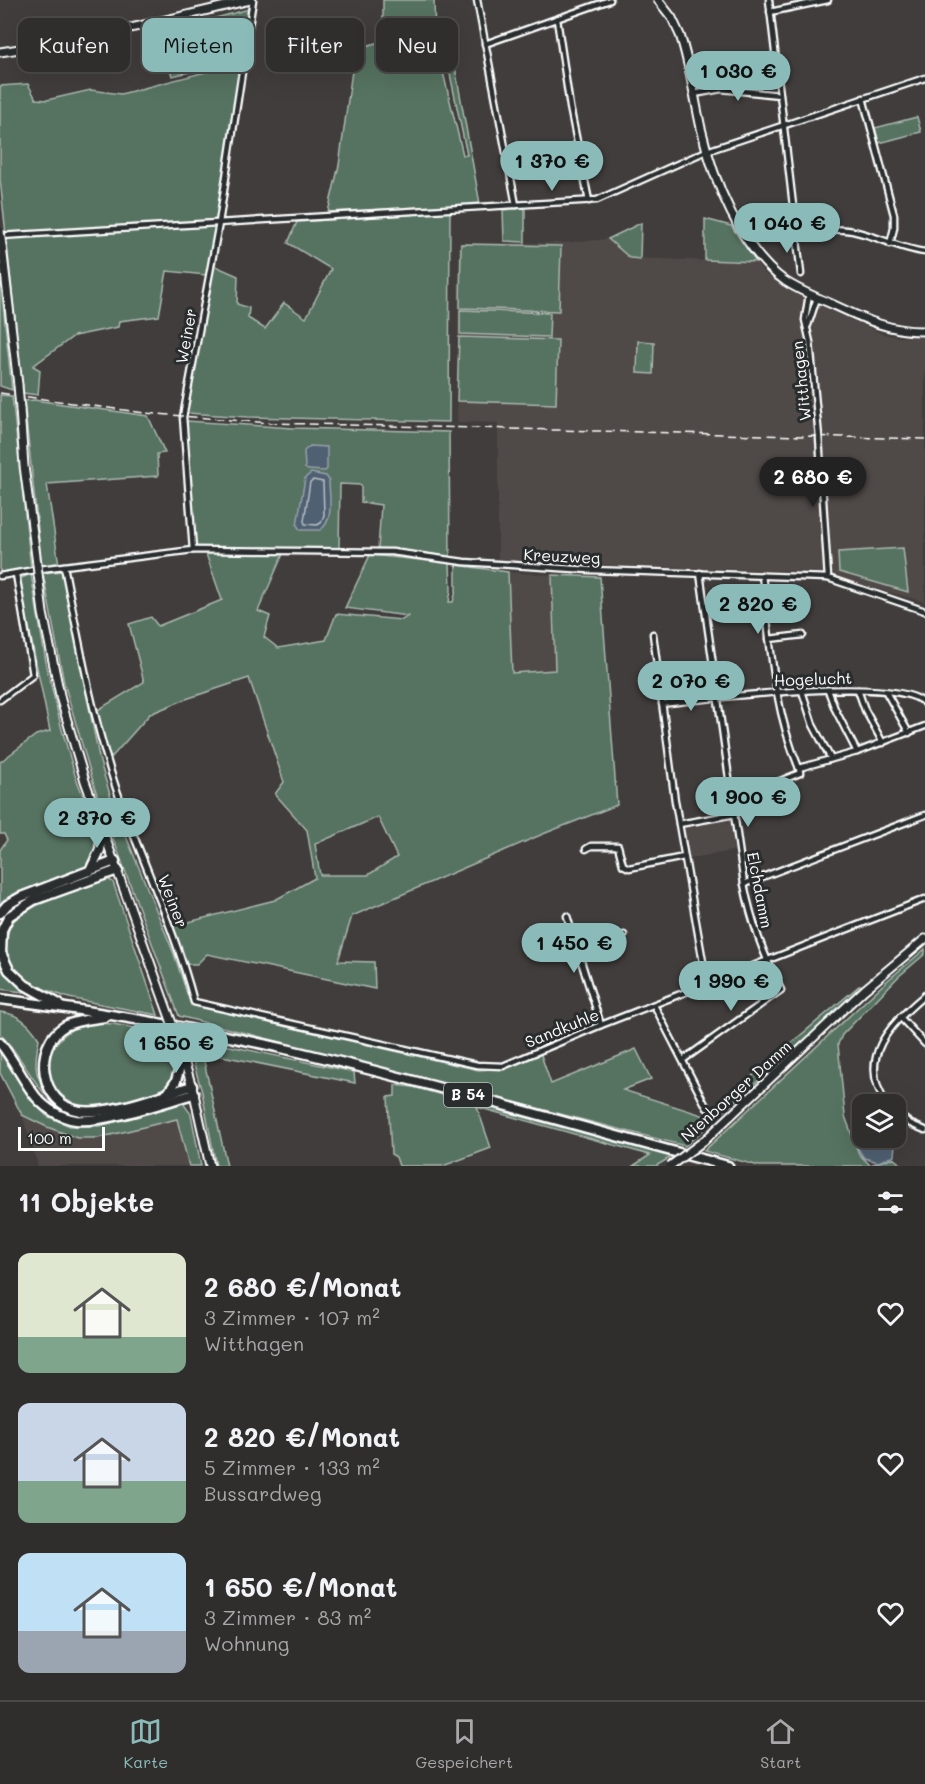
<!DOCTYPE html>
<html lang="de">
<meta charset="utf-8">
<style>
body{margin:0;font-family:Mali,sans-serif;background:#3c3a39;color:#f1f3f6;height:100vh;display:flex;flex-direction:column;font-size:22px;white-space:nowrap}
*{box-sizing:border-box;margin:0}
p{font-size:20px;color:#a8a8aa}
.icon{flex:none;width:33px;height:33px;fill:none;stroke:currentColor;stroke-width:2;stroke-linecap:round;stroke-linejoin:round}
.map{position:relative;height:1166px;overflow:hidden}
.sheet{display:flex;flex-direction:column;background:#302e2d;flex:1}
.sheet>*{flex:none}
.hud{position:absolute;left:18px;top:18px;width:600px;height:54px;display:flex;gap:12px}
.fabs{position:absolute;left:852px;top:1094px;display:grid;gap:12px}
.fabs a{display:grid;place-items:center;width:54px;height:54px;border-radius:12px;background:#302e2d;box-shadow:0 6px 24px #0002,0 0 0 2px #4b4a49;font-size:30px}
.scale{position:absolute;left:18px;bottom:15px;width:87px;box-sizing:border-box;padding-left:6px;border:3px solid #fff;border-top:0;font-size:16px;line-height:21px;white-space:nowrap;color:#fff;-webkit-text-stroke:4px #2a2d2e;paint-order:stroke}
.price{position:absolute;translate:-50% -51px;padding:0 14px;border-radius:21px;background:#8bbbb9;color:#111;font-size:20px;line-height:39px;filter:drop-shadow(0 2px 3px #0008)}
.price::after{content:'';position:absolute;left:50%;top:36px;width:18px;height:14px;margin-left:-9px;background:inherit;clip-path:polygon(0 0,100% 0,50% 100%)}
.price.selected{background:#222;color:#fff}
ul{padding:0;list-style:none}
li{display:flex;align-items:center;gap:18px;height:150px;padding:0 18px}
li span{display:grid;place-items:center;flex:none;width:168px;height:120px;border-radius:12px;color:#555}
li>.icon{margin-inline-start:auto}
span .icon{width:72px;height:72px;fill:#fffc;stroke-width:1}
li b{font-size:26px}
h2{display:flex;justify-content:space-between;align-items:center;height:72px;padding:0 18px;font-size:26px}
.pill{padding:0 21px;border-radius:12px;background:#302e2d;box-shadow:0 6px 24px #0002,0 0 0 2px #4b4a49;font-size:21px;line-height:54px}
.pill.selected{background:#8bbbb9;color:#111}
.tab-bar{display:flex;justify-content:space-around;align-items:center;height:84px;border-top:2px solid #4b4a49;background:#302e2d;font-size:16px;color:#a8a8aa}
.tab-bar a{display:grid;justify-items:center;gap:3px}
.tab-bar .selected{color:#8bbbb9}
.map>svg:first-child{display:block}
.built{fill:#4f4846}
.green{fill:#567261;stroke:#aab8b0;stroke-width:1.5;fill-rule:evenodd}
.water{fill:#506172;stroke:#96a0aa;stroke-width:1.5}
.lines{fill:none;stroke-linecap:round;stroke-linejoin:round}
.shore{stroke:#b9c0c7;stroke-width:1.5}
.street-casing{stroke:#fff;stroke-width:9}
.secondary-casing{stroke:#fff;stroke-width:11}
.highway-casing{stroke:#fff;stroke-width:13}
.street{stroke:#2a2d2e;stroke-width:4.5}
.secondary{stroke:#2a2d2e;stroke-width:7}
.highway{stroke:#2a2d2e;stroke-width:8}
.rail{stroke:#fff;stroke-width:1.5;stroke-dasharray:9 4.5;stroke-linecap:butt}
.secondary-bridge-casing{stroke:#fff;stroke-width:11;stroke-linecap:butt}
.secondary-bridge{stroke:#2a2d2e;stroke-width:7}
.labels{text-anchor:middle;stroke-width:6;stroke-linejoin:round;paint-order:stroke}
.shield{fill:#2a2d2e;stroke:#bfc0c0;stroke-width:1.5}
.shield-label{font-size:15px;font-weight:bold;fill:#fff}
.street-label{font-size:16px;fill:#fff;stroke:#2a2d2e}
</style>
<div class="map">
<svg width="925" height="1166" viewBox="0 0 925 1166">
<rect width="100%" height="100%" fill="#403d3c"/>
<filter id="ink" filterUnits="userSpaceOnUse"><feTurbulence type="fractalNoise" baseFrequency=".0167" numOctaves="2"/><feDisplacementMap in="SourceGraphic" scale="12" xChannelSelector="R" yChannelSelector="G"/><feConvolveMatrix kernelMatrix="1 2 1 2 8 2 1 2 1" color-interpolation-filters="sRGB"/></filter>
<g filter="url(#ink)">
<g class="built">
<polygon points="608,239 631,258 756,262 765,274 801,296 834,312 883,334 900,337 925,337 925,602 815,572 498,562 498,423 457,422 459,243 561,243"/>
<polygon points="508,572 552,575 555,670 511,673"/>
<polygon points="728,819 733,822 737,850 688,859 684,831 686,827"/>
<polygon points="22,1115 47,1127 77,1138 98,1138 177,1119 189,1166 38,1166"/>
</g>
<g class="green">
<polygon points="383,0 434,0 435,39 463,155 467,155 442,36 449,34 480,204 328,212 339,165 355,49 383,41"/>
<polygon points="249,9 242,60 172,76 160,33"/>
<polygon points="240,63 217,221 13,234 14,238 215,226 206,275 167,271 159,316 119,321 118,327 74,336 33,366 40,370 38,395 23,393 0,179 0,86 28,84 36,99 47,100 91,90 121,94"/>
<polygon points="917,117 921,132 879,143 875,128"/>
<polygon points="525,208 525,242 504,241 503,210"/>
<polygon points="450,212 449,422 248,417 187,413 213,265 238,276 237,304 249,308 248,318 265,329 284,303 306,318 331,269 288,243 297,222"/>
<polygon points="705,219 731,226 756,262 705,260"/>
<polygon points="641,223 640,259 630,258 608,239"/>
<polygon points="461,244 561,246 559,311 460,308"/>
<polygon points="0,276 12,390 0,386"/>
<polygon points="460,310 550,313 549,337 460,334"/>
<polygon points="459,337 558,340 556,404 457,401"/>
<polygon points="638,341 654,342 653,374 637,373"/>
<polygon points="0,395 12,396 31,568 0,574"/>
<polygon points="34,400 148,416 165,453 157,454 158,476 47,484 59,565 42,566 24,401"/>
<polygon points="186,421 293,428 449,432 450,557 394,549 378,550 381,505 361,502 361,485 340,484 339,549 196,547"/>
<polygon points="903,548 908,592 839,572 838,552"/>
<path d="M 205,551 L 283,554 L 258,611 L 270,616 L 264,637 L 278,648 L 326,640 L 336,614 L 402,620 L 408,616 L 345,608 L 370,555 L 450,563 L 451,590 L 449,602 L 453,602 L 456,591 L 456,565 L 508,572 L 512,673 L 555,670 L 552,575 L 600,577 L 617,805 L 543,834 L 352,916 L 338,961 L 374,962 L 375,989 L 207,954 L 197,964 L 186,964 L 173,926 L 275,900 L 315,878 L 307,830 L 275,794 L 284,782 L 249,678 L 186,699 L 150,714 L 110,759 L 96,711 L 144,682 L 129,624 L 151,617 L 158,626 L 222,600 ZM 378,817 L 397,857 L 368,875 L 320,875 L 315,844 Z"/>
<polygon points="62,571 100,762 113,804 174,954 191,1005 479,1070 502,1068 540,1052 551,1084 636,1049 651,1079 623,1090 705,1116 860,985 865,986 685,1146 179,1016 97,795 64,683 43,573"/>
<path d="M 31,574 L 47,668 L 61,726 L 75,775 L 93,822 L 97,850 L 93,861 L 85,869 C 59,878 17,887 0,910 L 0,850 L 7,840 L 4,834 L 0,834 L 0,762 L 36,735 L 50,731 L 19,579 Z"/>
<polygon points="106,878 113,882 158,1015 69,998 27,983 8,966 5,945 10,925 23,911"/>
<polygon points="925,949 925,954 898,977 842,1035 838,1044 845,1116 859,1154 870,1165 893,1158 903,1166 759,1166 704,1151 888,980"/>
<polygon points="0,963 2,968 23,992 0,989"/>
<path d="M 0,1012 C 18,1013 30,1024 39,1039 C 33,1069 35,1073 49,1099 C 30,1079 20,1053 0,1034 Z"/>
<path d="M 92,1023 L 113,1024 L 167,1034 C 172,1055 179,1069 167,1088 C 145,1094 105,1113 82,1108 C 78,1107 74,1103 70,1101 C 30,1079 51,1027 92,1023 Z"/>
<polygon points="186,1037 354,1072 355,1083 202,1052 227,1166 216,1166 202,1092"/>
<polygon points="0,1052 31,1100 47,1116 70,1126 100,1126 183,1103 191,1114 201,1166 189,1166 177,1119 98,1138 77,1138 47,1127 22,1115 0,1073"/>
<polygon points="395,1085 413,1087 671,1157 656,1166 633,1166 650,1155 477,1107 491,1148 443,1166 399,1166 396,1157 391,1154 388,1097 395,1096"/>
</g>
<g class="water">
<polygon points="310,446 327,447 327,469 325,471 308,470 305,468 304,451"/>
<path d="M 311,473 L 326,476 L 329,480 C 329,496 335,520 320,530 L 300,530 L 297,525 L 305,478 Z"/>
<polygon points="862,1135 862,1137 890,1137 895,1144 894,1156 878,1162 864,1158 858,1149"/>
</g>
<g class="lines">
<polygon class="shore" points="313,480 323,482 324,515 321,523 317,525 305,524 304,521 310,482"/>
<defs>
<g id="street">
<polyline points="477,0 516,205"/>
<polyline points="769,0 801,274"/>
<polyline points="770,12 828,0"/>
<polyline points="557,19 570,107 589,201"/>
<polyline points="485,44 610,0"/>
<polyline points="694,94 721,89 780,95"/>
<polyline points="863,98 894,215 894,228 890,244"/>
<path d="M 796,231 C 815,230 834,228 853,231 C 877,236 900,249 925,252"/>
<polyline points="0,236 597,200 704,152 925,78"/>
<polyline points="809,294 805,320 810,342 819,437 828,578"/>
<polyline points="808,325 817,298"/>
<polyline points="193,550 183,417 219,223 253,0"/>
<path d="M 64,566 C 79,641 92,716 116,788 C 141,860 175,928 194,1002 L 477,1065 L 503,1066 L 601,1025 L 925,899"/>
<path d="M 762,575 C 770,639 773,708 799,768"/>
<polyline points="0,576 40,569 193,550 392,552 464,562 590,570 828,578 925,611"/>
<polyline points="653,634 675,801 707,985"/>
<polyline points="769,639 803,635"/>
<polyline points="828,690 835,709 857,752"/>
<polyline points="858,690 865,710 883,743"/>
<polyline points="802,691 813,725 831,759"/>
<polyline points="886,692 909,733"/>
<polyline points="0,700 33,675 16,574"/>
<path d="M 662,704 C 704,699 902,674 925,704"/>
<polyline points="799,768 857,752 925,726"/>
<polyline points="733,800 800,773 799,768"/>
<polyline points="679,824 735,814"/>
<polyline points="586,849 591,846 618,846 623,865 629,868 684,857"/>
<polyline points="744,884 925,815"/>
<polyline points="567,916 601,1025"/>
<polyline points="579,954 624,935"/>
<polyline points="654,1005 707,1108"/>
<polyline points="900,1017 925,1044"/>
<path d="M 683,1060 L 781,990 C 763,953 752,924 744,884 L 700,573"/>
<path d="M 887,1104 C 855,1059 891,1023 925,995"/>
<polyline points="896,1113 911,1124 925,1130"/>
</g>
<g id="secondary">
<path d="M 658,0 L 672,18 L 680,35 C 690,65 694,97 701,128 C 713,180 741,250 785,281 C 800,291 818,298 834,305 C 864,319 891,332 925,331"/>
<path d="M 0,52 C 85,40 167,20 250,0"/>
<polyline points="2,246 18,385"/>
<polyline points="20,409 24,466 37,564"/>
<polyline points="38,574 43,613 61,700 85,781 164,1001"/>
<polyline points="178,1040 194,1094 210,1166"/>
<polyline points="705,1140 864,990 925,939"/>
</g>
<g id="highway">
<polyline points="90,871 100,850 103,829"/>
<polyline points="0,913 7,905 21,897 115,861"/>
<path d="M 0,999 C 97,1011 194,1028 290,1050 C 437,1084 582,1128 728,1166"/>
<polyline points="59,1004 25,985 9,970 1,953 2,930 9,916 34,900 118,870"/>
<path d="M 105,1017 C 93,1019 76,1020 65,1026 C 31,1046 40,1105 80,1111 C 110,1115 162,1095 192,1086"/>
<path d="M 0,1043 C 14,1060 23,1081 36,1097 C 46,1109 61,1118 76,1120 C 105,1123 164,1102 194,1094"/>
<polyline points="168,1093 176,1081 183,1056"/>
</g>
</defs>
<use href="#street" class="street-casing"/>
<use href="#secondary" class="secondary-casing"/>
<use href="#highway" class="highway-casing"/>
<use href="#street" class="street"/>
<use href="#secondary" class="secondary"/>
<use href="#highway" class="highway"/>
<polyline class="rail" points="0,393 145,413 269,423 925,439"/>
<defs>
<g id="secondary-bridge">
<polyline points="0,231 2,246"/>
<polyline points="18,385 20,409"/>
<polyline points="37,564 38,574"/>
<polyline points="164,1001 178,1040"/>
<polyline points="670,1166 705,1140"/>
</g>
</defs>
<use href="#secondary-bridge" class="secondary-bridge-casing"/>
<use href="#secondary-bridge" class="secondary-bridge"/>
</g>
</g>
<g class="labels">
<rect class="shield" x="444" y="1083" width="48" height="24" rx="4.5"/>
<g class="shield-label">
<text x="468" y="1100">B 54</text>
</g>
<g class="street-label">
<text transform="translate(186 336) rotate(-80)" y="6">Weiner</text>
<text transform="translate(801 381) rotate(-96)" y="6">Witthagen</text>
<text transform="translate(562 556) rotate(3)" y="6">Kreuzweg</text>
<text transform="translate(813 679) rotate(-2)" y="6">Hogelucht</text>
<text transform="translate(760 890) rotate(79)" y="6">Elchdamm</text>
<text transform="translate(173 901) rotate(69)" y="6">Weiner</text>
<text transform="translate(562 1028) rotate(-22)" y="6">Sandkuhle</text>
<text transform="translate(736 1091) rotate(-42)" y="6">Nienborger Damm</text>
</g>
</g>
</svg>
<div class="fabs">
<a><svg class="icon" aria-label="layers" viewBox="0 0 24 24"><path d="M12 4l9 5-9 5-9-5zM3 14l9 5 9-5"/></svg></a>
</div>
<div class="scale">100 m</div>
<b class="price" style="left:738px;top:102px">1 030 €</b>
<b class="price" style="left:552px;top:192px">1 370 €</b>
<b class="price" style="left:787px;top:254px">1 040 €</b>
<b class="price selected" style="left:813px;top:508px">2 680 €</b>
<b class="price" style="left:758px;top:635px">2 820 €</b>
<b class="price" style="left:691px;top:712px">2 070 €</b>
<b class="price" style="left:748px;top:828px">1 900 €</b>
<b class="price" style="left:97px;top:849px">2 370 €</b>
<b class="price" style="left:574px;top:974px">1 450 €</b>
<b class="price" style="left:731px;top:1012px">1 990 €</b>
<b class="price" style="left:176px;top:1074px">1 650 €</b>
<div class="hud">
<a class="pill">Kaufen</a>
<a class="pill selected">Mieten</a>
<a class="pill">Filter</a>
<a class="pill">Neu</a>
</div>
</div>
<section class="sheet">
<h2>11 Objekte<svg class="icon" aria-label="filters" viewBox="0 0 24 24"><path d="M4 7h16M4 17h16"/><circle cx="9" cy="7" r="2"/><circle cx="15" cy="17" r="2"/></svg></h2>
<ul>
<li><span style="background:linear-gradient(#dfe7d0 70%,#7fa58c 0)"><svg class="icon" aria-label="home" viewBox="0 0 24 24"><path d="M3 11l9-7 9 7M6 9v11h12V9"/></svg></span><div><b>2 680 €/Monat</b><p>3 Zimmer · 107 m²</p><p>Witthagen</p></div><svg class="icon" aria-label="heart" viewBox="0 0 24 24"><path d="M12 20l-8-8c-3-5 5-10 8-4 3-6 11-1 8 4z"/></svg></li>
<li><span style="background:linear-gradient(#c9d6e8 65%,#7fa58c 0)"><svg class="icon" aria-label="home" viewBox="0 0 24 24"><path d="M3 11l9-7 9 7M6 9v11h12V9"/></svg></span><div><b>2 820 €/Monat</b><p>5 Zimmer · 133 m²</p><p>Bussardweg</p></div><svg class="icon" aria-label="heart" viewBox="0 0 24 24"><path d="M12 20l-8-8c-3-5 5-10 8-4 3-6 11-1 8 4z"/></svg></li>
<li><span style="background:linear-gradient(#bfe0f5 65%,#9aa5b1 0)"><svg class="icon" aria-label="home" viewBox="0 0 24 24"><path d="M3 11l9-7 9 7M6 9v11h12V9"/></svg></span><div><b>1 650 €/Monat</b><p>3 Zimmer · 83 m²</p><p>Wohnung</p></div><svg class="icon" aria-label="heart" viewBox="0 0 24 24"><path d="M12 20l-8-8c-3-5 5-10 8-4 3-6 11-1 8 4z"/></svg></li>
</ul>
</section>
<nav class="tab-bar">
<a class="selected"><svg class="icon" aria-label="map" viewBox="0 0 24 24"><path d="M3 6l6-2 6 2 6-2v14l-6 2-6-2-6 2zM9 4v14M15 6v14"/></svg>Karte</a>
<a><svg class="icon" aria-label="saved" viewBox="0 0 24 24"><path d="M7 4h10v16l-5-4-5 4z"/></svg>Gespeichert</a>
<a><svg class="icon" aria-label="home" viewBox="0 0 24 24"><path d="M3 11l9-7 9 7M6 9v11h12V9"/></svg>Start</a>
</nav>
